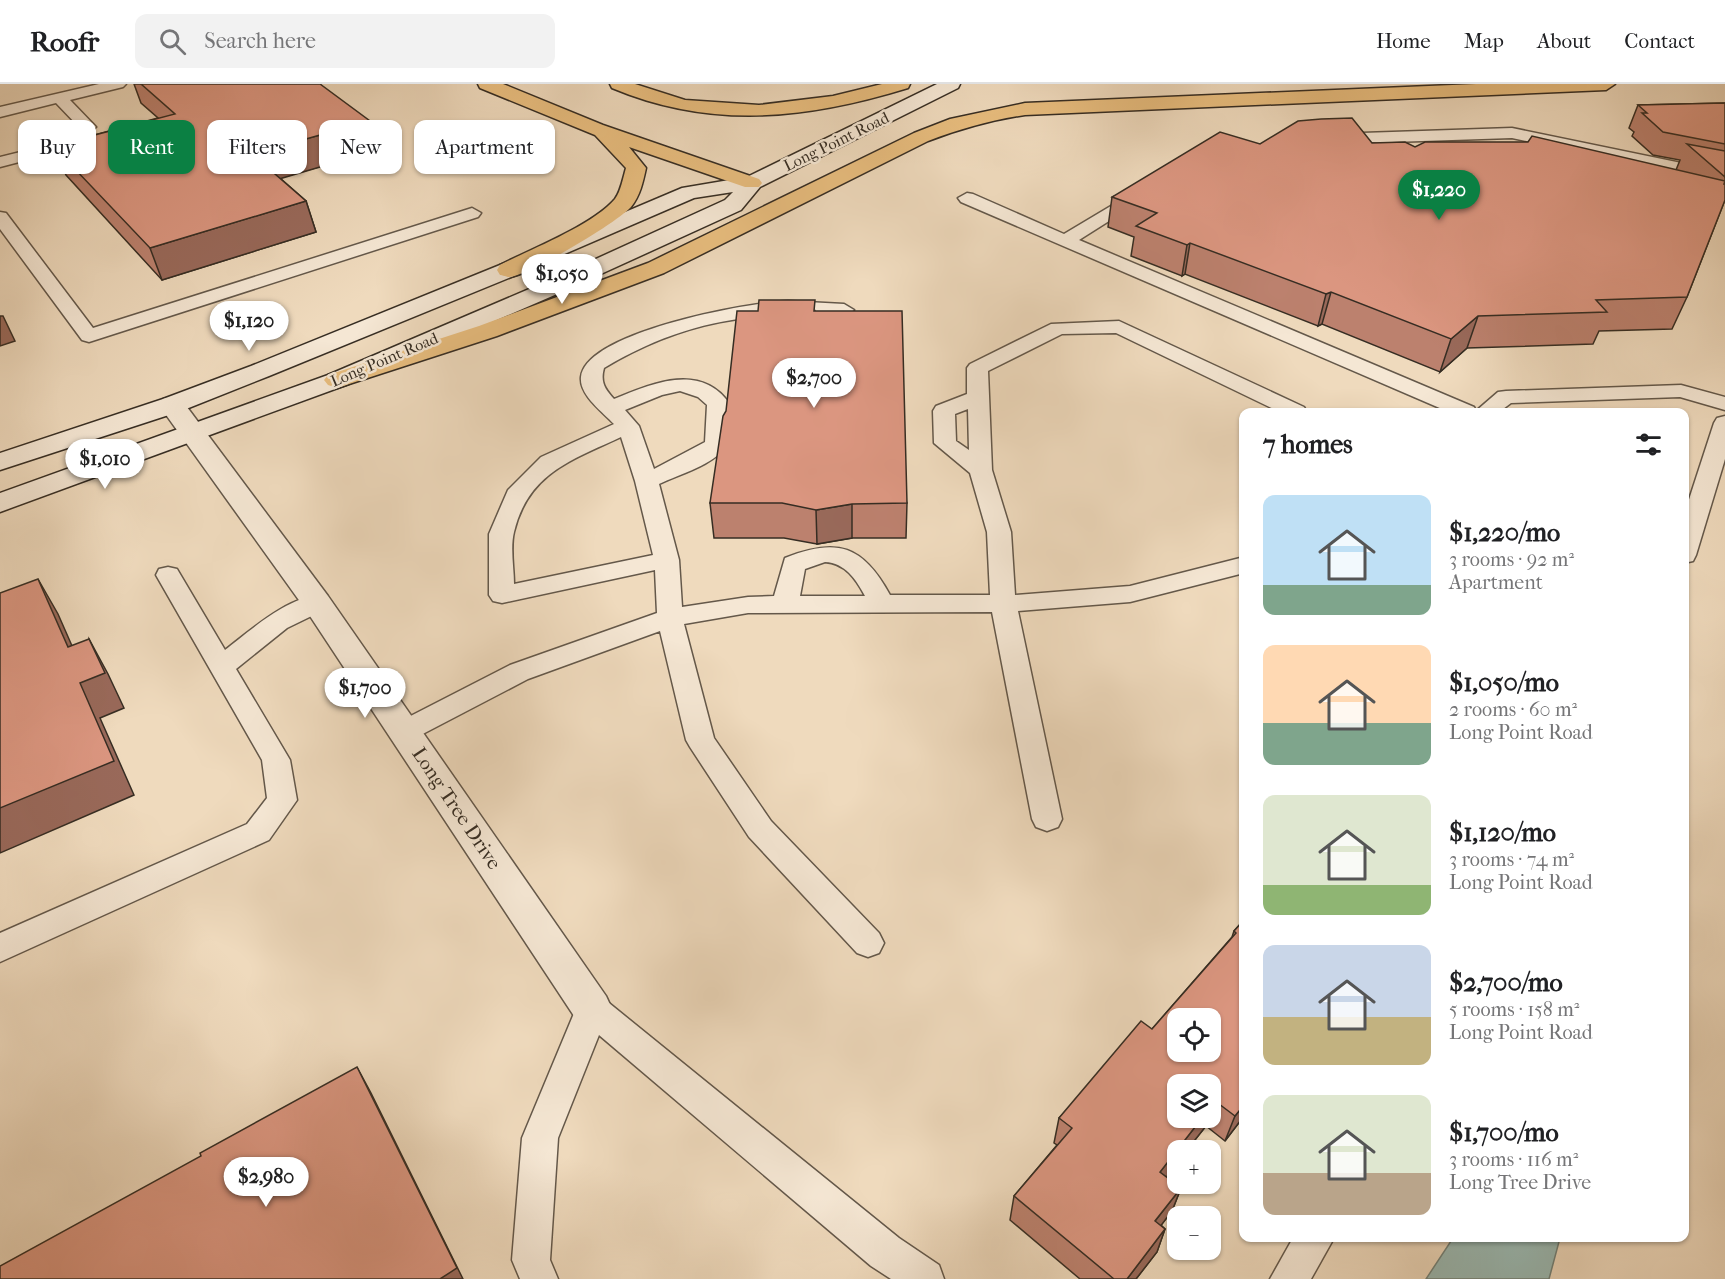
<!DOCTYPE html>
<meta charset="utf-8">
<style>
body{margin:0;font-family:"IM FELL French Canon",serif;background:#f2f2f2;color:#202124;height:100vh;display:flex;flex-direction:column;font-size:22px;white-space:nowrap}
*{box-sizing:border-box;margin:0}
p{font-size:20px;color:#757577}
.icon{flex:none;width:33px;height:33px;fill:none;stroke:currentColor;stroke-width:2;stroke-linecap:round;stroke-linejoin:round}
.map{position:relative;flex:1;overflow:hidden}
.side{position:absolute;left:1239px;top:324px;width:450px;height:834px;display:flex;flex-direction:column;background:#fff;border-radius:12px;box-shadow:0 2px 4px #0004}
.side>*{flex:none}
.banner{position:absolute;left:18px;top:36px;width:570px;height:54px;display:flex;gap:12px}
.controls{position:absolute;left:1167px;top:924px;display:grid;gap:12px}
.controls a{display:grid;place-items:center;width:54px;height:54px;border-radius:12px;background:#fff;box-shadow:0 2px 4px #0004;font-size:30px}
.price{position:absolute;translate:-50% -51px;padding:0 14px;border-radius:21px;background:#fff;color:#222;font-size:20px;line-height:39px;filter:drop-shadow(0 2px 3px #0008)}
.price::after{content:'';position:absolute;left:50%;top:36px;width:18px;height:14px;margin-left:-9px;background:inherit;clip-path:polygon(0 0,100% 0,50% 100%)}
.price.on{background:#0b8043;color:#fff}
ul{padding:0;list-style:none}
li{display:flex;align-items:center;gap:18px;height:150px;padding:0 24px}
li span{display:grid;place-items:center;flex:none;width:168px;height:120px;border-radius:12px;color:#555}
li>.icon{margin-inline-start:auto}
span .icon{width:72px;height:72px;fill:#fffc;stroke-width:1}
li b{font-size:26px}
h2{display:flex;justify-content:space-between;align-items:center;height:72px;padding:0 24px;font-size:26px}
.tag{padding:0 21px;border-radius:12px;background:#fff;box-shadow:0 2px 4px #0004;font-size:21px;line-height:54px}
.tag.on{background:#0b8043;color:#fff}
header{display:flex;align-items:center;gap:36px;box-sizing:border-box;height:84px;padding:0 30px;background:#fff;border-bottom:2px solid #e0e0e0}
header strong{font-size:28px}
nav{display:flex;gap:33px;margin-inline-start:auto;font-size:21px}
.search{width:420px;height:54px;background:#f2f2f2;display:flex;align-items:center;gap:15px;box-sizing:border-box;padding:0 21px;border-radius:12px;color:#757577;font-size:22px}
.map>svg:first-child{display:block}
.water{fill:#9abab4;stroke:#72827a;stroke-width:1.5}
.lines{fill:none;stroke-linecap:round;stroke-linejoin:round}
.lane-casing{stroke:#64584a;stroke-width:3}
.street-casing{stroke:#64584a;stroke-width:3}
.secondary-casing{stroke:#362d23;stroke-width:3}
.highway-casing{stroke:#362d23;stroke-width:3}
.lane{fill:#f5e7d4;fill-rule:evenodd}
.street{fill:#f5e7d4;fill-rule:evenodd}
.secondary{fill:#f5e7d4;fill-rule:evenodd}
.highway{fill:#e8bd7e;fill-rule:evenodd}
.wall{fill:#bc816e;stroke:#362d23;stroke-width:1.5;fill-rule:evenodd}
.shaded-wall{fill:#99695a;stroke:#362d23;stroke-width:1.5}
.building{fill:#db9680;stroke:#362d23;stroke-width:1.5;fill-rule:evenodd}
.labels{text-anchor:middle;stroke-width:5;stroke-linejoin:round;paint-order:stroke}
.far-street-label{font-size:16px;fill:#362d23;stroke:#f5e7d4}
.street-label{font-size:20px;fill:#362d23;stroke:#f5e7d4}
</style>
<header>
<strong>Roofr</strong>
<div class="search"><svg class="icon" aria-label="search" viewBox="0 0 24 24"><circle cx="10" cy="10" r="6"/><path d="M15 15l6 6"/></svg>Search here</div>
<nav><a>Home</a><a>Map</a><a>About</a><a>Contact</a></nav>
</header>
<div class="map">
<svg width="1725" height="1195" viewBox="0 0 1725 1195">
<rect width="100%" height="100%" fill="#efdabd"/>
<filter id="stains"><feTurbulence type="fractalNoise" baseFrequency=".00333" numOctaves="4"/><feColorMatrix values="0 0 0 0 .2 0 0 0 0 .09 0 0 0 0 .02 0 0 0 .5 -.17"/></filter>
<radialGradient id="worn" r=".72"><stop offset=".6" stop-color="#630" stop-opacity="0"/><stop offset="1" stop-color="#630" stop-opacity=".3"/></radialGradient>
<polygon class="water" points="1453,1154 1560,1154 1549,1195 1426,1195"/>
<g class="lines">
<defs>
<g id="lane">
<polygon points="99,0 126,0 123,3 70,16 96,43 73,64 0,83 0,73 61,58 79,43 56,19 0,33 0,23"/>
<polygon points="1512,44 1725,88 1725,98 1512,54 1332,60 1324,55 1332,50"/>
<polygon points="1141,104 1147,105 1150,109 1147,113 1079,156 1474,323 1476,327 1498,308 1506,307 1681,301 1725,313 1725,326 1680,313 1511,319 1499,328 1449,328 961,118 958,114 967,109 973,110 1064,150"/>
<polygon points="472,124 481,129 478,133 89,258 82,256 0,145 0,128 6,129 93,244"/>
<path d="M 788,217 L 844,220 L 854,226 L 844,232 C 753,227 684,236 604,284 C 600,298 605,305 614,315 C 651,300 700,278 729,319 L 727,361 C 714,381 680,390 659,400 L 679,476 L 682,523 L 748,513 L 774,512 L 785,474 C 838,453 863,462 890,511 L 990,511 L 987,448 L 970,389 L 934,359 L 933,327 L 936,322 L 967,310 L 967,284 L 970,280 L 1051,240 L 1119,237 L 1304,323 L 1307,328 L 1280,328 L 1116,249 L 1062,250 L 988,287 L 992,386 L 1011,448 L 1015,511 L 1130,502 L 1244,473 L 1244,489 L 1130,518 L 1018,527 L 1062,735 L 1058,743 L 1047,747 L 1036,743 L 1032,735 L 992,528 L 748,529 L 684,540 L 714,654 L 771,737 L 879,849 L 884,859 L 879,869 L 868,873 L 857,869 L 749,753 L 690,663 L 686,656 L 660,547 L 528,595 L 415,654 L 405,657 L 395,654 L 391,647 L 395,640 L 510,581 L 657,529 L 655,486 L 502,519 L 493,517 L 489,511 L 489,450 L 508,406 L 541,373 L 614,340 C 603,328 579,311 581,293 C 586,248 750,218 788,217 ZM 680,307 L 698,313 L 707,321 L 705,358 L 654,385 L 639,342 L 625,326 L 662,311 ZM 968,325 L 969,366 L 956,357 L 955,330 ZM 621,353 L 635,397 L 653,471 L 514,500 C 514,484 510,464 514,448 C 528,389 572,376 621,353 ZM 825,478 C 845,479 856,495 865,512 L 800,512 L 805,485 Z"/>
<polygon points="1725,332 1725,375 1696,471 1693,477 1684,479 1684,431 1714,339 1717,334"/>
<path d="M 168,483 L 177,485 L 225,566 C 247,549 296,505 326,513 L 330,519 L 326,525 L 287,544 L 236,585 L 290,676 L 297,716 L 269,756 L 0,878 L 0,849 L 247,740 L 267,714 L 262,676 L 156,491 L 159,485 Z"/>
<polygon points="592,910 604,915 899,1154 939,1181 944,1195 891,1195 871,1182 599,951 558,1054 550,1176 558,1195 520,1195 512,1176 522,1054 580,915"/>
<polygon points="1293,1154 1334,1154 1311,1195 1270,1195"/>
</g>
<polygon id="street" points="172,313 181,315 328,512 606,912 612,925 606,938 592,943 578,938 306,526 159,321 163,315"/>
<polygon id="secondary" points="937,0 960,0 958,4 760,103 741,126 557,210 346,301 0,428 0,409 328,291 541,200 725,116 733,108 694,114 516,191 269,292 181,327 0,386 0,369 163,315 251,282 500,181 682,104 747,93"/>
<g id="highway">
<path d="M 478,0 L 503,0 L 603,41 L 759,95 L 762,99 L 759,103 L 745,103 L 629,63 L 646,84 C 643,98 640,112 631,123 C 618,138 528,192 509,193 C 507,193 502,191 500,191 L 497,186 L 500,181 C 531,165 593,141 615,115 C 621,107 623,94 626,84 L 595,51 L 480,4 Z"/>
<path d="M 610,0 L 635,0 L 685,16 L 759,21 L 833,12 L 882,0 L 910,0 L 908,4 C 807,35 712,46 612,4 Z"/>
<path d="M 1476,0 L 1615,0 L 1606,6 L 1025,31 C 991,36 960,45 928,57 L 664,189 L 497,252 L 346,301 L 337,304 L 328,301 L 324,296 L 328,291 L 479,242 L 648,179 L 914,49 L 950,35 L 1025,19 Z"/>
</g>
</defs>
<use href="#lane" class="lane-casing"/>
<use href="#street" class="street-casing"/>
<use href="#secondary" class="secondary-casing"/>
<use href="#highway" class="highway-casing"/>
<use href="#lane" class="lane"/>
<use href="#street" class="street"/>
<use href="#secondary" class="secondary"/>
<use href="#highway" class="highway"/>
</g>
<g class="wall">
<polygon points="134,0 320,0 378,66 280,94 306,117 316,148 162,196 66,91 53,62 158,34 141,19"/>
<polygon points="1725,19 1725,116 1687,213 1672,245 1599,247 1593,260 1467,264 1440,288 1322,240 1318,242 1185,190 1182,192 1131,172 1134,153 1108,143 1112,113 1260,60 1372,59 1676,86 1680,76 1653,71 1632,52 1634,48 1629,44 1638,21"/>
<polygon points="815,227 907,419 906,454 852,454 817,460 784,454 714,454 710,419"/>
<path d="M 1244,836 L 1244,1032 L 1225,1057 L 1206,1042 L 1187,1066 L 1178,1066 L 1178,1078 L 1166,1093 L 1181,1104 L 1172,1127 L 1161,1141 L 1165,1145 L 1157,1168 L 1136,1195 L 1080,1195 L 1010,1136 L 1014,1112 L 1057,1061 L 1054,1059 L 1059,1034 L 1152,945 L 1232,853 L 1234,847 ZM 1210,1000 L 1210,1034 L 1178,1034 Z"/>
</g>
<g class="shaded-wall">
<polygon points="370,37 378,66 262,100 252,70"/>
<polygon points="306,117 316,148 162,196 150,164"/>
<polygon points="1190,159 1185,190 1182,192 1187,161"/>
<polygon points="1331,208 1322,240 1318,242 1326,210"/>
<polygon points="0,232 3,232 15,257 0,262"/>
<polygon points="1478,232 1467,264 1440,288 1451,255"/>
<polygon points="852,420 852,454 817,460 816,426"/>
<polygon points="38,495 58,530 87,596 89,555 108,590 124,624 100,634 134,711 0,769 0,724 80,599"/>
<polygon points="357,983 371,1009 463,1195 440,1195"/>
<polygon points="1244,1021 1244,1032 1225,1057 1235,1032"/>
<polygon points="1202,1034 1209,1034 1206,1042 1187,1066 1178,1066 1178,1078 1152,1112 1160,1088"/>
<polygon points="1181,1104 1172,1127 1147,1160 1155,1137"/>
<polygon points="1165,1145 1157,1168 1136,1195 1127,1195"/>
</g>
<g class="building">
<polygon points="141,0 320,0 370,37 252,70 306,117 150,164 53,62 175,30"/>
<polygon points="1725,19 1725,60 1663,48 1642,29 1647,29 1638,21"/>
<polygon points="1352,34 1372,59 1405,58 1415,63 1425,58 1528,58 1532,52 1725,97 1724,100 1725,100 1725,116 1687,213 1596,216 1607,228 1478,232 1451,255 1331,208 1326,210 1190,159 1187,161 1136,142 1157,129 1112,113 1220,48 1260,60 1298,37 1321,35"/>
<polygon points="1687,60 1725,67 1725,93"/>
<polygon points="759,216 815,216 814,227 902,227 907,419 852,420 816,426 782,419 710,419 723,332 726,327 737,227 758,227"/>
<polygon points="38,495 68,563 89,555 105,589 80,599 114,677 0,724 0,509"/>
<path d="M 1244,836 L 1244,1021 L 1235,1032 L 1215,1017 L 1210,1023 L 1210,1000 L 1178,1000 L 1178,1034 L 1202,1034 L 1160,1088 L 1181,1104 L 1155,1137 L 1165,1145 L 1127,1195 L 1114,1195 L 1014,1112 L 1072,1044 L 1059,1034 L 1141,937 L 1152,945 L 1236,849 L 1234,847 ZM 1178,934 L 1210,934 L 1210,968 L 1178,968 Z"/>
<polygon points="357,983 457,1184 440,1195 0,1195 0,1182 201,1072 200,1069"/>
</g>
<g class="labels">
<g class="far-street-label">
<text transform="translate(836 57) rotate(-26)" y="6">Long Point Road</text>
<text transform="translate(384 275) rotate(-23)" y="6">Long Point Road</text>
</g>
<g class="street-label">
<text transform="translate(457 724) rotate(56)" y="7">Long Tree Drive</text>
</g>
</g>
<rect width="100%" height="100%" filter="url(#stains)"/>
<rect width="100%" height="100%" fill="url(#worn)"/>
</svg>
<div class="controls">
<a><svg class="icon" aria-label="locate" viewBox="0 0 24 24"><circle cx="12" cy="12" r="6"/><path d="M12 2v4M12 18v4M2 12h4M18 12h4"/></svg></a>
<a><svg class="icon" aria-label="layers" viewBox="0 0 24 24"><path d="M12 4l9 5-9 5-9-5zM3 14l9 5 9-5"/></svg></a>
<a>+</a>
<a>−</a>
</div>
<b class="price on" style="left:1439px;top:137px">$1,220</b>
<b class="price" style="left:562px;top:221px">$1,050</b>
<b class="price" style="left:249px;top:268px">$1,120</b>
<b class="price" style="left:814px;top:325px">$2,700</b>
<b class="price" style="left:105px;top:406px">$1,010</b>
<b class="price" style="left:365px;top:635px">$1,700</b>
<b class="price" style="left:266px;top:1124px">$2,980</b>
<div class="banner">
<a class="tag">Buy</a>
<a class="tag on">Rent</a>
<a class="tag">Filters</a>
<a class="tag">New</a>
<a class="tag">Apartment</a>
</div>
<section class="side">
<h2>7 homes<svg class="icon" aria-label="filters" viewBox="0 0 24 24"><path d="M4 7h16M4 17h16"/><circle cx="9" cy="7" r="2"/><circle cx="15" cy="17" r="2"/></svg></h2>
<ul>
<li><span style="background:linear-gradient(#bfe0f5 75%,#7fa58c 0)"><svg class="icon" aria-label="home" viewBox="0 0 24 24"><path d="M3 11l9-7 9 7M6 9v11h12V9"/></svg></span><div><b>$1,220/mo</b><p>3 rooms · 92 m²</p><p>Apartment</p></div></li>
<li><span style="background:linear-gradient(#ffd9b3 65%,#7fa58c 0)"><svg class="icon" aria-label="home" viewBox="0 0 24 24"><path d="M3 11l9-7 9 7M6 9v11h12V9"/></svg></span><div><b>$1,050/mo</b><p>2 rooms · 60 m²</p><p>Long Point Road</p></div></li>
<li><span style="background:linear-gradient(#dfe7d0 75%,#8fb573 0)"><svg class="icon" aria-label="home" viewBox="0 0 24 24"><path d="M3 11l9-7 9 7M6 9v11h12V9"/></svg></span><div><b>$1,120/mo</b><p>3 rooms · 74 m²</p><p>Long Point Road</p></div></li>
<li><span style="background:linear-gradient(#c9d6e8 60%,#c2b280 0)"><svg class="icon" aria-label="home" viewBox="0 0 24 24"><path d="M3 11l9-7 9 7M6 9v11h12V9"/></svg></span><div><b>$2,700/mo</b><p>5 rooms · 158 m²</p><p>Long Point Road</p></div></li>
<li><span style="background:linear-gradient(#dfe7d0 65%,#b9a48a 0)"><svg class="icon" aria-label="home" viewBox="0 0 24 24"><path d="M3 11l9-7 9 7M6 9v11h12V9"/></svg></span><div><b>$1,700/mo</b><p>3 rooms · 116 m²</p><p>Long Tree Drive</p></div></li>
</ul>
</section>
</div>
